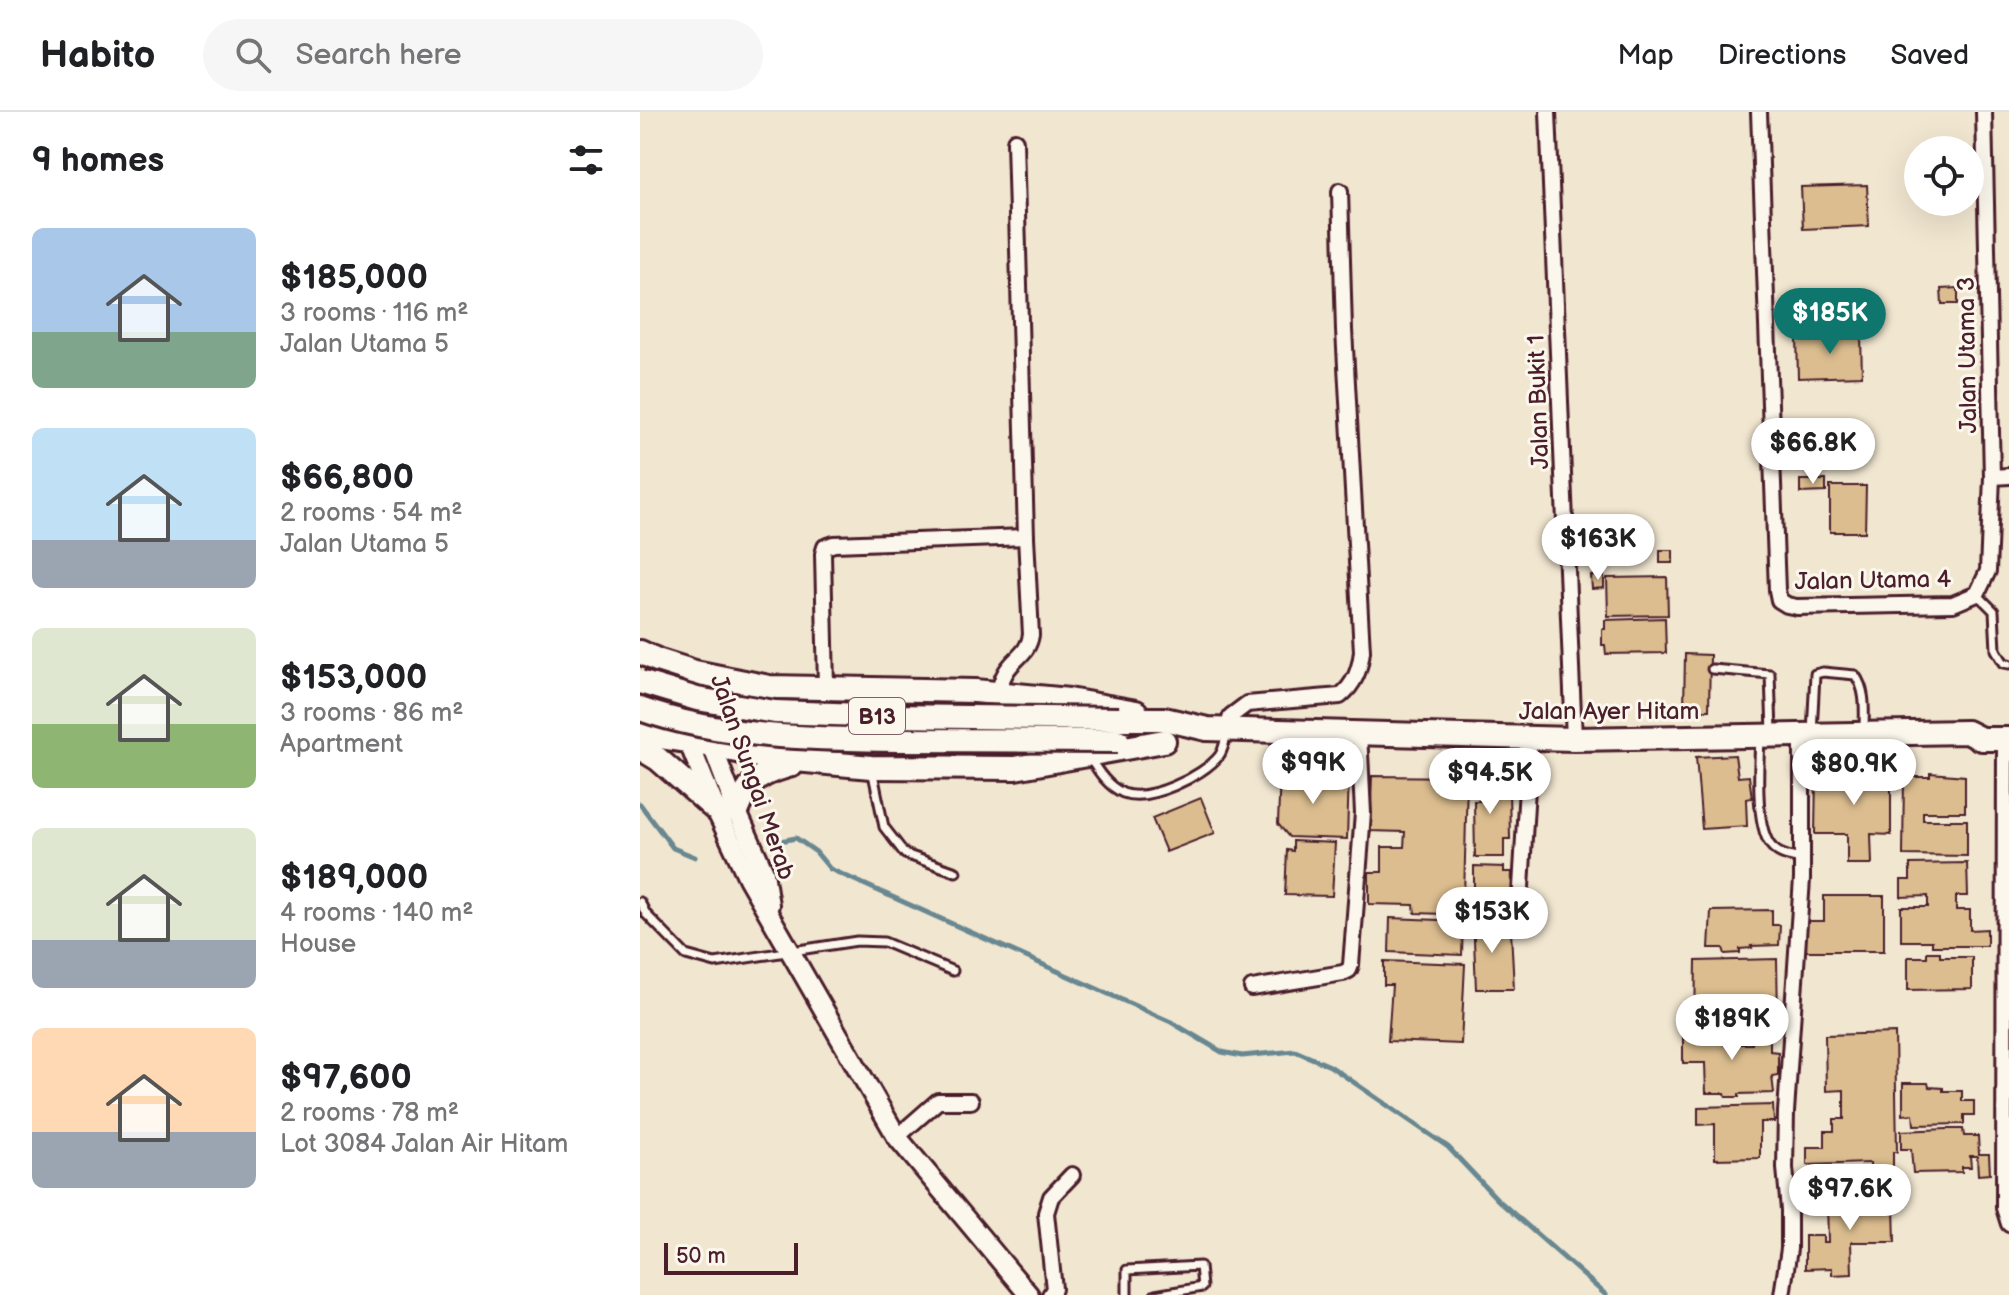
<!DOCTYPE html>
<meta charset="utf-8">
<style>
body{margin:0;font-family:"Balsamiq Sans",sans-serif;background:#f6f6f6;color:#202124;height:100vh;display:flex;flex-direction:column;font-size:30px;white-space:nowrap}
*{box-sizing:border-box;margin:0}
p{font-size:26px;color:#757577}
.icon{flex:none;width:44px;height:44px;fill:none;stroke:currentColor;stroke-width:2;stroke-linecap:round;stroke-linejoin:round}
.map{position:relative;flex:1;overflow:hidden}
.panel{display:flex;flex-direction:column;background:#fff;width:640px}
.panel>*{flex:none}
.buttons{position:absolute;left:1264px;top:24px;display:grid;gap:16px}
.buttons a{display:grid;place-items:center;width:80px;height:80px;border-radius:50%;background:#fff;box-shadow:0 8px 32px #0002;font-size:40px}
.scale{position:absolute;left:24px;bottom:20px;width:134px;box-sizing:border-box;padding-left:8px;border:4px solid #4a1f2b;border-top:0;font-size:22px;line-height:28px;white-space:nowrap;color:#4a1f2b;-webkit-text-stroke:6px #fbf7ec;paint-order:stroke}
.price{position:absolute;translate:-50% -68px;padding:0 18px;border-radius:28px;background:#fff;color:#222;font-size:26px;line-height:52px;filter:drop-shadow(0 2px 4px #0008)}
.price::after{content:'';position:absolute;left:50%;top:48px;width:24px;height:18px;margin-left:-12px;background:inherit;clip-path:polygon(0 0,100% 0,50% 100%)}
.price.selected{background:#0f766e;color:#fff}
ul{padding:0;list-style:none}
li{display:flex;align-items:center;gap:24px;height:200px;padding:0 32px}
li span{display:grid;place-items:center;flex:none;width:224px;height:160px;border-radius:12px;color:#555}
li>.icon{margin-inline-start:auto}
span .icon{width:96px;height:96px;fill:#fffc;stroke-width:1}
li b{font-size:34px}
h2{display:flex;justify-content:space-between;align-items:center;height:96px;padding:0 32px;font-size:34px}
header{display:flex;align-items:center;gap:48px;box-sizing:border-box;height:112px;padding:0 40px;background:#fff;border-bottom:2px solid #e0e0e0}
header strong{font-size:38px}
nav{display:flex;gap:44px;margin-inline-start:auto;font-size:28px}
.search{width:560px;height:72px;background:#f6f6f6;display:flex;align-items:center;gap:20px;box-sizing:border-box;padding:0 28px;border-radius:44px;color:#757577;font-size:30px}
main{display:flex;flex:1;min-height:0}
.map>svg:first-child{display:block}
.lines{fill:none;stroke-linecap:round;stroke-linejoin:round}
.stream{stroke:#678790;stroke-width:5}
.building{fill:#dbbd8f;stroke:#4a1f2b;stroke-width:2}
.service-casing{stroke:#4a1f2b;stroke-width:13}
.minor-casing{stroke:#4a1f2b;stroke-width:20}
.tertiary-casing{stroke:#4a1f2b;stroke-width:24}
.primary-casing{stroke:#4a1f2b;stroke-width:28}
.service{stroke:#fbf7ec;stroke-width:7}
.minor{stroke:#fbf7ec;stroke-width:14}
.tertiary{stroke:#fbf7ec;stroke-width:18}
.primary{stroke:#fbf7ec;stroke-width:22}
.primary-bridge-casing{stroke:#4a1f2b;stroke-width:28;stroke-linecap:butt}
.primary-bridge{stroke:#fbf7ec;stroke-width:22}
.labels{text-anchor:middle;stroke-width:6;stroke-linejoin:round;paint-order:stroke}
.shield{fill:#fbf7ec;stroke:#7f6065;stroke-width:2}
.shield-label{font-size:22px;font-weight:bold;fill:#4a1f2b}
.street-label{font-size:24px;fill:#4a1f2b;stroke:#fbf7ec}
</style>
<header>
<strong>Habito</strong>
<div class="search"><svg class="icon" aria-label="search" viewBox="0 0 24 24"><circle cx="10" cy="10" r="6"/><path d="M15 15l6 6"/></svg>Search here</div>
<nav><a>Map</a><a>Directions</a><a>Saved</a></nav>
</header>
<main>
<section class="panel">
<h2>9 homes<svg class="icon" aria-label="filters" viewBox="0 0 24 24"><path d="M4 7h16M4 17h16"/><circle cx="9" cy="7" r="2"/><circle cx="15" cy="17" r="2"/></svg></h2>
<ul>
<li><span style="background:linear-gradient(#a9c7e8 65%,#7fa58c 0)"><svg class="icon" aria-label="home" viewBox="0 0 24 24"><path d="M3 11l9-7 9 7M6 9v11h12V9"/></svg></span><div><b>$185,000</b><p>3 rooms · 116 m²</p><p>Jalan Utama 5</p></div></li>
<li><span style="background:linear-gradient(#bfe0f5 70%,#9aa5b1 0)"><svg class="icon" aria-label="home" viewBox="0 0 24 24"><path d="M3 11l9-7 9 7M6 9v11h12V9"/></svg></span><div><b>$66,800</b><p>2 rooms · 54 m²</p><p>Jalan Utama 5</p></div></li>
<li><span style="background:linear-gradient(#dfe7d0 60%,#8fb573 0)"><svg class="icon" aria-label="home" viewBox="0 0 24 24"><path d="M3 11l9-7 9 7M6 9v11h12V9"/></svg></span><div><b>$153,000</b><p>3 rooms · 86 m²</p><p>Apartment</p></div></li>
<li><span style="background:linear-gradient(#dfe7d0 70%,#9aa5b1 0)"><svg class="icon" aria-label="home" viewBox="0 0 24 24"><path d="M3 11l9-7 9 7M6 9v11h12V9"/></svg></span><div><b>$189,000</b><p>4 rooms · 140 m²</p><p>House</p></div></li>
<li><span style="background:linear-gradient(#ffd9b3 65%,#9aa5b1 0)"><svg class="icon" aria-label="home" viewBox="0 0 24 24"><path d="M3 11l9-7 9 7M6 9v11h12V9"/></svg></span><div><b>$97,600</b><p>2 rooms · 78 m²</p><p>Lot 3084 Jalan Air Hitam</p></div></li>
</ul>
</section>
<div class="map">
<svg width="1369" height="1183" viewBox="0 0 1369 1183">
<rect width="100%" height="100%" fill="#f1e6d0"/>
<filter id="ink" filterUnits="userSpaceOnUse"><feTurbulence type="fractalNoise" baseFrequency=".0125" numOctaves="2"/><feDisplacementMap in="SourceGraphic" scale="16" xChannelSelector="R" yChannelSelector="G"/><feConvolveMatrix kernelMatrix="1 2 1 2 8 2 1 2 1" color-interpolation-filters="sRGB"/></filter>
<g filter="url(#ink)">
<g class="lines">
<g class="stream">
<polyline points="0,692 33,736 55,745"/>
<polyline points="140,729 156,726 176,740 190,757 531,910 582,940 602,944 655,939 690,954 808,1035 858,1088 966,1183"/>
</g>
</g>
<g class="building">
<polygon points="1227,73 1229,114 1163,117 1161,75"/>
<polygon points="1318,176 1318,192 1302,192 1301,177"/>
<polygon points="1221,223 1222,264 1158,266 1157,225"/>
<polygon points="1160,368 1186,368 1186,380 1160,381"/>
<polygon points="1190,374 1226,374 1225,420 1190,420"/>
<rect x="1020" y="438" width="13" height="13"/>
<polygon points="964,463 964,476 952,477 951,464"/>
<polygon points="1027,465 1028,503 968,504 967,466"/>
<polygon points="1025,506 1026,541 966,542 965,533 962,533 962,517 965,517 965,508"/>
<polygon points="1045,542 1070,543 1069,598 1044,598"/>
<polygon points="1095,643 1098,665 1109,664 1112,686 1106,687 1107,714 1062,717 1056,645"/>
<polygon points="1201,643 1219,643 1218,656 1238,656 1238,664 1251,665 1251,723 1231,722 1232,752 1207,752 1207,722 1175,722 1176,663 1189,663 1189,654 1202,654"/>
<polygon points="833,653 847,653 847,676 869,676 870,727 864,727 864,745 835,745 834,689 842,689 842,683 834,683"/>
<polygon points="648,655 661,655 661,659 669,659 670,669 680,669 680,671 697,671 698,659 709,659 707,727 649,725 638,712 640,660 648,660"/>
<polygon points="1290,661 1325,664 1325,700 1283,700 1283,708 1327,708 1327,744 1263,743 1264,665 1290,665"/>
<polygon points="732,664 827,665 824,786 805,785 805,802 775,801 774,793 729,792 729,760 742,760 742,735 764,735 765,720 730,719"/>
<polygon points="561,686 575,721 526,740 512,706"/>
<polygon points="653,729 695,731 692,784 645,783 647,738 653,739"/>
<polygon points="1327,751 1328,784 1316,784 1316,798 1330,798 1330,818 1347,817 1347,834 1292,834 1292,829 1261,829 1261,795 1288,795 1288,784 1261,785 1261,768 1270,768 1270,752"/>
<polygon points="834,754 864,755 864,760 872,760 871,785 864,785 864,789 834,788"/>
<polygon points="1184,784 1244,784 1244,839 1166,839 1166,809 1184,809"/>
<polygon points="1132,798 1132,813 1140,813 1139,833 1111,834 1112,836 1100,837 1100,841 1085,842 1083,836 1069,836 1071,799"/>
<polygon points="852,802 852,819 871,819 874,877 836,877 833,803"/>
<polygon points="750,806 823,809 822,843 749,840"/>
<polygon points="1287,840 1300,840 1300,845 1332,845 1332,877 1268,878 1268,845 1287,845"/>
<polygon points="1137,847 1138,908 1130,907 1129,911 1055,912 1056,849"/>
<polygon points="744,849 825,852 821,932 748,929 752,873 744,873"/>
<polygon points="1083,917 1084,932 1112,932 1112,923 1130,923 1130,939 1138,940 1138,963 1132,964 1134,981 1099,982 1099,985 1086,985 1085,981 1066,981 1065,951 1043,951 1043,918"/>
<polygon points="1255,921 1257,1040 1253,1040 1253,1058 1230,1059 1230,1051 1167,1053 1167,1035 1185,1035 1185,1019 1194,1019 1194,1007 1204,1007 1204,978 1186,979 1185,923"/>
<polygon points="1263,971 1288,971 1289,975 1303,976 1303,979 1322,979 1322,989 1334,989 1334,1003 1324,1003 1324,1012 1274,1013 1273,1002 1263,1003"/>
<polygon points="1133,993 1134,1010 1120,1010 1120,1046 1075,1047 1075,1012 1058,1013 1058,995"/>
<polygon points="1307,1017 1323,1017 1324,1024 1338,1024 1339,1042 1349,1042 1350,1062 1338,1063 1337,1044 1330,1044 1331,1055 1322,1055 1322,1060 1273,1061 1271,1037 1261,1037 1261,1019"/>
<polygon points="1241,1076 1241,1095 1254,1095 1255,1130 1211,1130 1212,1162 1192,1163 1192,1156 1165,1157 1165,1124 1183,1124 1183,1130 1188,1130 1187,1089 1223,1089 1223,1077"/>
</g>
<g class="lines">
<defs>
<g id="service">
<polyline points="1337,482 1354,499 1356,538 1364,551 1369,552"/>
<polyline points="1072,557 1130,562 1132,621"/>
<path d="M 1172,621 L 1175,562 L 1183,560 L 1215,563 C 1227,579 1224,601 1224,621"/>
<path d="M 1120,625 C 1119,651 1114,718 1133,736 C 1141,744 1152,745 1163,747"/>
<path d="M 449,645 C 458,659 467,674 483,681 C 508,691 563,664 579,644 C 584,638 585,627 587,620"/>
<polyline points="232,657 244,715 265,742 316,760"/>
<polyline points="0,790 6,802 46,843 75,851 217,829 244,830 313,859"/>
<polyline points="487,1183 487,1158 560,1154 562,1175 515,1183"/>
</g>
<g id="minor">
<polyline points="908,0 934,627"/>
<polyline points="1119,0 1137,478 1139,488 1147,493 1157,495 1313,492 1337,482 1348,459 1352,365 1344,0"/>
<polyline points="1352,365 1369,364"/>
<polyline points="186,575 183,442 185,435 194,432 386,425"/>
<path d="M 359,582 C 363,546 387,549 391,523 L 386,425 L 375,29"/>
<path d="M 587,618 L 591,604 L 607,592 L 700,584 C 715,572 720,557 722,539 L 704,218 L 700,79"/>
<polyline points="1365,627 1364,1096 1369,1112"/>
<polyline points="880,792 890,626"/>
<polyline points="612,876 703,861 709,858 711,853 723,701 719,621"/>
<polyline points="257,1025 298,989 331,989"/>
<polyline points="410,1183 414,1177 406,1101 411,1085 432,1063"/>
<polyline points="1142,1183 1149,1137 1149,1098 1145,1056 1146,1000 1162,767 1162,623"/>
</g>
<g id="tertiary">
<polyline points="55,560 46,589 49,631 76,698 108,766 257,1025 389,1183"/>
<polyline points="60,579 72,633 97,700 124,760 129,793"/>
</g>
<g id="primary">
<polyline points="0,540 17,548 55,560 129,575 335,579 429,588 496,600"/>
<polyline points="479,607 524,607 567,617 934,627 1327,620 1341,627 1369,627"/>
<polyline points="0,622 72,633 123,645 231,655 375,656 524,629"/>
<polyline points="0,636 18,647 76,698"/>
<path d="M 97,700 C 110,667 119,662 152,653"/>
</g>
</defs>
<use href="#service" class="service-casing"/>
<use href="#minor" class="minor-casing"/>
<use href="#tertiary" class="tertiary-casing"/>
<use href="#primary" class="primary-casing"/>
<use href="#service" class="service"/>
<use href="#minor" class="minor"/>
<use href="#tertiary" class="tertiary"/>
<use href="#primary" class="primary"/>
<defs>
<g id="primary-bridge">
<polyline points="0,570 57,587 135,600 251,604 479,607"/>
<path d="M 0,597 C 82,626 172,627 259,628 C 332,629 405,629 478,629"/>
</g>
</defs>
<use href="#primary-bridge" class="primary-bridge-casing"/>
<use href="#primary-bridge" class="primary-bridge"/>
</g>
</g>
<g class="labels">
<rect class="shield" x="209" y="586" width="56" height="36" rx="6"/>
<g class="shield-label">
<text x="237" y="612">B13</text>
</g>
<g class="street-label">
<text transform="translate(1327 243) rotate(-91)" y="8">Jalan Utama 3</text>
<text transform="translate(898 290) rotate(-92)" y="8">Jalan Bukit 1</text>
<text transform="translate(1233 468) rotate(-1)" y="8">Jalan Utama 4</text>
<text x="969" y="607">Jalan Ayer Hitam</text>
<text transform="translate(113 665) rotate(71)" y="8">Jalan Sungai Merab</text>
</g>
</g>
</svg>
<div class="buttons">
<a><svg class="icon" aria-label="locate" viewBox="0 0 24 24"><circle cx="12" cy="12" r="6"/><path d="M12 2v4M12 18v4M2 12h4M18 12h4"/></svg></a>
</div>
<div class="scale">50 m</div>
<b class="price selected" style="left:1190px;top:244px">$185K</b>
<b class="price" style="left:1173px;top:374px">$66.8K</b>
<b class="price" style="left:958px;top:470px">$163K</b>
<b class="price" style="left:673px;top:694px">$99K</b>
<b class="price" style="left:1214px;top:695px">$80.9K</b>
<b class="price" style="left:850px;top:704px">$94.5K</b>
<b class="price" style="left:852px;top:843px">$153K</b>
<b class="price" style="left:1092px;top:950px">$189K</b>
<b class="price" style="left:1210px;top:1120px">$97.6K</b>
</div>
</main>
